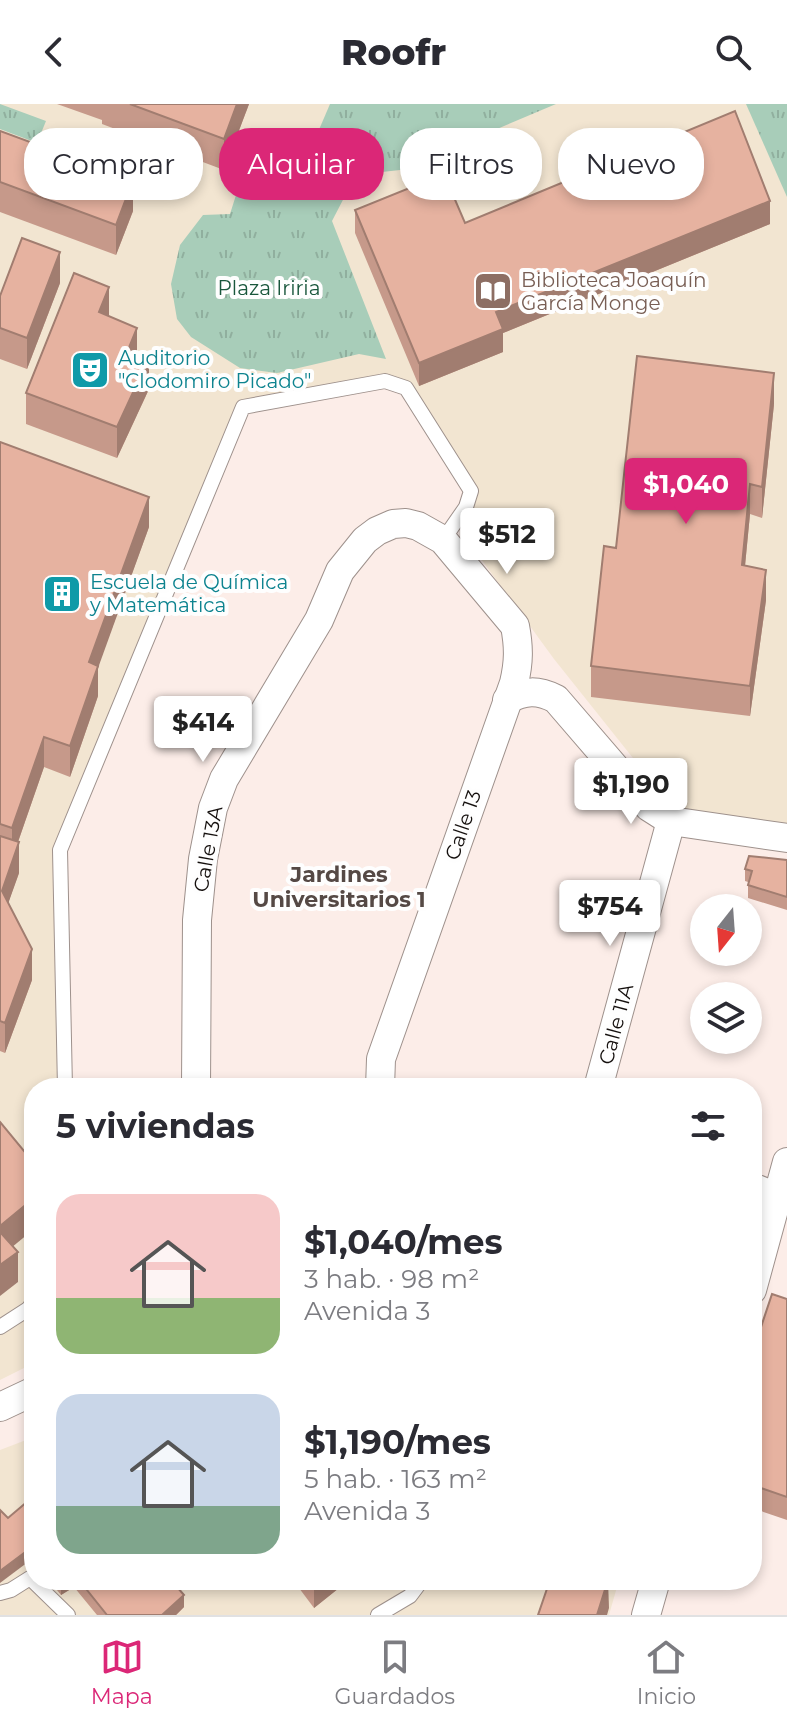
<!DOCTYPE html>
<html lang="es">
<meta charset="utf-8">
<style>
body{margin:0;font-family:Montserrat,sans-serif;background:#f7f7f7;color:#2b2b33;height:100vh;display:flex;flex-direction:column;font-size:30px;white-space:nowrap}
*{box-sizing:border-box;margin:0}
p{font-size:26px;color:#7c7c81}
.icon{flex:none;width:44px;height:44px;fill:none;stroke:currentColor;stroke-width:2;stroke-linecap:round;stroke-linejoin:round}
.map{position:relative;flex:1;overflow:hidden}
.details{position:absolute;left:24px;top:974px;width:738px;height:512px;display:flex;flex-direction:column;background:#fff;border-radius:32px;box-shadow:0 4px 12px #0003}
.details>*{flex:none}
.banner{position:absolute;left:24px;top:24px;width:740px;height:72px;display:flex;gap:16px}
.needle{width:52px;rotate:197deg}
.tools{position:absolute;left:690px;top:790px;display:grid;gap:16px}
.tools a{display:grid;place-items:center;width:72px;height:72px;border-radius:50%;background:#fff;box-shadow:0 4px 12px #0003;font-size:40px}
.price{position:absolute;translate:-50% -68px;padding:0 18px;border-radius:8px;background:#fff;color:#222;font-size:26px;line-height:52px;filter:drop-shadow(0 2px 4px #0008)}
.price::after{content:'';position:absolute;left:50%;top:48px;width:24px;height:18px;margin-left:-12px;background:inherit;clip-path:polygon(0 0,100% 0,50% 100%)}
.price.selected{background:#db2777;color:#fff}
ul{padding:0;list-style:none}
li{display:flex;align-items:center;gap:24px;height:200px;padding:0 32px}
li span{display:grid;place-items:center;flex:none;width:224px;height:160px;border-radius:24px;color:#555}
li>.icon{margin-inline-start:auto}
span .icon{width:96px;height:96px;fill:#fffc;stroke-width:1}
li b{font-size:34px}
h2{display:flex;justify-content:space-between;align-items:center;height:96px;padding:0 32px;font-size:34px}
.tag{padding:0 28px;border-radius:32px;background:#fff;box-shadow:0 4px 12px #0003;font-size:28px;line-height:72px}
.tag.selected{background:#db2777;color:#fff}
header{display:flex;justify-content:space-between;align-items:center;height:104px;padding:0 32px;background:#fff;font-size:36px;font-weight:800}
.tab-bar{display:flex;justify-content:space-around;align-items:center;height:112px;border-top:2px solid #e1e1e2;background:#fff;font-size:22px;color:#7c7c81}
.tab-bar a{display:grid;justify-items:center;gap:4px}
.tab-bar .selected{color:#db2777}
.map>svg:first-child{display:block}
.education{fill:#f2e5d1}
.grass{fill:url(#grass-tufts)}
.lines{fill:none;stroke-linecap:round;stroke-linejoin:round}
.lane-casing{stroke:#9e918c;stroke-width:16}
.street-casing{stroke:#9e918c;stroke-width:30}
.lane{stroke:#fff;stroke-width:14}
.street{stroke:#fff;stroke-width:28}
.wall{fill:#c6998a}
.shaded-wall{fill:#a17d70}
.building{fill:#e6b2a0;stroke:#a17d70;stroke-width:2}
.labels{text-anchor:middle;stroke-width:8;stroke-linejoin:round;paint-order:stroke}
.education-label{font-size:20px;fill:#785e54;stroke:#fefefe;text-anchor:start}
.park-label{font-size:20px;fill:#19573c;stroke:#fefefe}
.culture-label{font-size:20px;fill:#0d838f;stroke:#fefefe;text-anchor:start}
.street-label{font-size:20px;fill:#140f0d;stroke:#fefefe}
.neighbourhood-label{font-size:22px;font-weight:bold;fill:#554945;stroke:#fefefe}
</style>
<header><svg class="icon" aria-label="back" viewBox="0 0 24 24"><path d="M15 5l-7 7 7 7"/></svg>Roofr<svg class="icon" aria-label="search" viewBox="0 0 24 24"><circle cx="10" cy="10" r="6"/><path d="M15 15l6 6"/></svg></header>
<div class="map">
<svg width="787" height="1511" viewBox="0 0 787 1511">
<defs>
<pattern id="grass-tufts" width="24" height="20" patternUnits="userSpaceOnUse" patternTransform="scale(2)"><rect width="24" height="20" fill="#a8cdb9"/><path d="M3 7l-1-3M5 7V3M7 7l1-3M15 17l-1-3M17 17v-4M19 17l1-3" fill="none" stroke="#90af9e"/></pattern>
</defs>
<rect width="100%" height="100%" fill="#fcede8"/>
<g class="education">
<polygon points="0,0 787,0 787,726 676,708 554,555 462,429 466,403 471,387 406,284 385,277 243,303 60,746 65,984 34,984 34,1259 0,1276"/>
<polygon points="34,1333 34,1476 619,1476 609,1511 0,1511 0,1346"/>
</g>
<g class="grass">
<polygon points="0,0 46,17 37,39 0,25"/>
<polygon points="330,0 556,0 400,66 373,69 312,42"/>
<polygon points="746,0 787,0 787,93"/>
<polygon points="249,50 346,90 332,117 386,255 359,250 277,269 240,264 191,233 177,215 171,180 180,141 203,111 230,110"/>
</g>
<g class="lines">
<defs>
<g id="lane">
<polyline points="65,984 60,746 243,303 385,277 406,284 471,387 466,403 443,436"/>
<polyline points="0,1223 28,1205 34,1197"/>
<polyline points="0,1489 11,1486 30,1474 68,1511"/>
<polyline points="378,1511 410,1492 422,1476"/>
</g>
<g id="street">
<path d="M 507,596 C 525,586 538,586 556,595 L 649,703 L 671,717 L 787,734"/>
<path d="M 196,984 L 197,816 L 203,755 L 213,704 L 224,675 L 319,516 L 340,467 L 365,436 L 377,427 L 393,420 L 406,419 L 418,422 L 443,436 L 515,522 C 519,543 519,558 514,579 L 381,955 L 380,984"/>
<polyline points="598,984 671,717"/>
<polyline points="752,1083 787,1097"/>
<polyline points="752,1186 787,1058"/>
<polyline points="0,1303 34,1287"/>
<polyline points="646,1511 656,1476"/>
</g>
</defs>
<use href="#lane" class="lane-casing"/>
<use href="#street" class="street-casing"/>
<use href="#lane" class="lane"/>
<use href="#street" class="street"/>
</g>
<g class="wall">
<polygon points="57,0 249,0 224,66 102,20 102,16"/>
<polygon points="0,27 133,107 116,151 0,108"/>
<polygon points="355,106 465,119 770,120 503,229 503,248 419,282 355,129"/>
<polygon points="60,179 27,265 0,255 0,192"/>
<polygon points="109,212 137,250 149,285 117,354 26,320 26,289"/>
<polygon points="774,300 762,414 750,410 745,462 766,496 750,612 591,593 591,562"/>
<polygon points="0,338 149,423 98,562 98,592 70,673 44,663 18,738 19,769 8,799 32,876 5,949 0,947"/>
<polygon points="787,756 787,806 748,794 748,778 745,777 745,765"/>
<polygon points="787,1195 787,1416 752,1404 752,1250"/>
<polygon points="34,1392 34,1458 8,1414"/>
<polygon points="49,1476 171,1476 184,1503 176,1511 97,1511 74,1483 61,1491"/>
<polygon points="293,1476 349,1476 314,1504"/>
</g>
<g class="shaded-wall">
<polygon points="237,0 249,0 224,66 224,35"/>
<polygon points="133,76 133,107 116,151 116,121"/>
<polygon points="770,97 770,120 503,229 503,248 419,282 419,259 496,208"/>
<polygon points="60,148 60,179 27,265 27,234"/>
<polygon points="109,183 109,214 99,208"/>
<polygon points="137,224 137,255 128,246"/>
<polygon points="149,254 149,285 117,354 117,323"/>
<polygon points="774,269 774,300 762,414 762,383"/>
<polygon points="750,380 750,410 742,492 742,461"/>
<polygon points="149,393 149,423 89,589 89,558"/>
<polygon points="766,466 766,496 750,612 750,582"/>
<polygon points="98,562 98,592 70,673 70,642"/>
<polygon points="44,633 44,663 12,755 12,724"/>
<polygon points="19,738 19,769 2,817 2,787"/>
<polygon points="32,845 32,876 5,949 5,919"/>
<polygon points="34,1094 34,1125 0,1153 0,1122"/>
<polygon points="18,1148 18,1178 0,1192 0,1161"/>
<polygon points="32,1443 32,1455 0,1479 0,1467"/>
<polygon points="65,1476 74,1476 74,1483 61,1491 61,1478"/>
<polygon points="314,1476 349,1476 314,1504"/>
<polygon points="608,1476 609,1504 607,1511 597,1511"/>
<polygon points="184,1491 184,1503 176,1511 162,1511"/>
</g>
<g class="building">
<polygon points="130,0 237,0 224,35"/>
<polygon points="735,7 770,97 496,208 503,225 419,259 355,106 444,70 465,119"/>
<polygon points="0,27 133,76 116,121 0,78"/>
<polygon points="22,134 60,148 27,234 0,224 0,192"/>
<polygon points="74,169 109,183 99,208 137,224 128,246 149,254 117,323 26,289"/>
<polygon points="637,252 774,269 762,383 750,380 742,461 766,466 750,582 591,562 604,442 616,444"/>
<polygon points="0,338 149,393 89,558 98,562 70,642 44,633 12,724 0,720"/>
<polygon points="0,732 19,738 2,787 32,845 5,919 0,917"/>
<polygon points="749,752 787,756 787,793 748,781 752,767 745,765"/>
<polygon points="0,1018 34,1059 34,1094 0,1122"/>
<polygon points="0,1128 18,1148 0,1161"/>
<polygon points="772,1190 787,1195 787,1393 752,1381 752,1250"/>
<polygon points="34,1392 34,1445 32,1443 0,1467 0,1406 8,1414"/>
<polygon points="79,1476 171,1476 184,1491 162,1511 107,1511"/>
<polygon points="550,1476 608,1476 597,1511 538,1511"/>
</g>
<defs>
<symbol id="library-square" viewBox="-11 -11 22 22"><rect x="-9" y="-9" width="18" height="18" rx="4" fill="#8d6e63" stroke="#fefefe"/><path d="M-6-4Q-3-5.5-.7-3.5V5Q-3 3-6 4ZM6-4Q3-5.5 .7-3.5V5Q3 3 6 4Z" fill="#fff"/></symbol>
<symbol id="theatre-square" viewBox="-11 -11 22 22"><rect x="-9" y="-9" width="18" height="18" rx="4" fill="#0f9aa8" stroke="#fefefe"/><path d="M-5-5.5Q0-4 5-5.5V0Q5 5 0 6Q-5 5-5 0ZM-3.3-2.5H-1v1.5H-3.3ZM1-2.5H3.3v1.5H1ZM-2.8 1Q0 5.5 2.8 1Z" fill="#fff"/></symbol>
<symbol id="building-square" viewBox="-11 -11 22 22"><rect x="-9" y="-9" width="18" height="18" rx="4" fill="#0f9aa8" stroke="#fefefe"/><path d="M-4-6H4V6H1V3H-1V6H-4ZM-2.5-4.3h1.7v1.8h-1.7ZM.8-4.3h1.7v1.8H.8ZM-2.5-1h1.7V.8h-1.7ZM.8-1h1.7V.8H.8Z" fill="#fff"/></symbol>
</defs>
<g fill-rule="evenodd">
<use href="#library-square" x="471" y="165" width="44" height="44"/>
<use href="#theatre-square" x="68" y="244" width="44" height="44"/>
<use href="#building-square" x="40" y="468" width="44" height="44"/>
</g>
<g class="labels">
<g class="education-label">
<text x="521" y="183">Biblioteca Joaquín<tspan x="521" dy="23">García Monge</tspan></text>
</g>
<g class="park-label">
<text x="269" y="191">Plaza Iriria</text>
</g>
<g class="culture-label">
<text x="118" y="261">Auditorio<tspan x="118" dy="23">"Clodomiro Picado"</tspan></text>
<text x="90" y="485">Escuela de Química<tspan x="90" dy="23">y Matemática</tspan></text>
</g>
<g class="street-label">
<text transform="translate(463 721) rotate(-71)" y="7">Calle 13</text>
<text transform="translate(208 745) rotate(-80)" y="7">Calle 13A</text>
<text transform="translate(616 920) rotate(-75)" y="7">Calle 11A</text>
</g>
<g class="neighbourhood-label">
<text x="339" y="778">Jardines<tspan x="339" dy="25">Universitarios 1</tspan></text>
</g>
</g>
</svg>
<div class="tools">
<a><svg class="needle" viewBox="-14 -14 28 28"><path d="M0-13l5 13h-10z" fill="#e53935"/><path d="M0 13l5-13h-10z" fill="#7c7c81"/></svg></a>
<a><svg class="icon" aria-label="layers" viewBox="0 0 24 24"><path d="M12 4l9 5-9 5-9-5zM3 14l9 5 9-5"/></svg></a>
</div>
<b class="price selected" style="left:686px;top:422px">$1,040</b>
<b class="price" style="left:507px;top:472px">$512</b>
<b class="price" style="left:203px;top:660px">$414</b>
<b class="price" style="left:631px;top:722px">$1,190</b>
<b class="price" style="left:610px;top:844px">$754</b>
<div class="banner">
<a class="tag">Comprar</a>
<a class="tag selected">Alquilar</a>
<a class="tag">Filtros</a>
<a class="tag">Nuevo</a>
</div>
<section class="details">
<h2>5 viviendas<svg class="icon" aria-label="filters" viewBox="0 0 24 24"><path d="M4 7h16M4 17h16"/><circle cx="9" cy="7" r="2"/><circle cx="15" cy="17" r="2"/></svg></h2>
<ul>
<li><span style="background:linear-gradient(#f6c9c9 65%,#8fb573 0)"><svg class="icon" aria-label="home" viewBox="0 0 24 24"><path d="M3 11l9-7 9 7M6 9v11h12V9"/></svg></span><div><b>$1,040/mes</b><p>3 hab. · 98 m²</p><p>Avenida 3</p></div></li>
<li><span style="background:linear-gradient(#c9d6e8 70%,#7fa58c 0)"><svg class="icon" aria-label="home" viewBox="0 0 24 24"><path d="M3 11l9-7 9 7M6 9v11h12V9"/></svg></span><div><b>$1,190/mes</b><p>5 hab. · 163 m²</p><p>Avenida 3</p></div></li>
</ul>
</section>
</div>
<nav class="tab-bar">
<a class="selected"><svg class="icon" aria-label="map" viewBox="0 0 24 24"><path d="M3 6l6-2 6 2 6-2v14l-6 2-6-2-6 2zM9 4v14M15 6v14"/></svg>Mapa</a>
<a><svg class="icon" aria-label="saved" viewBox="0 0 24 24"><path d="M7 4h10v16l-5-4-5 4z"/></svg>Guardados</a>
<a><svg class="icon" aria-label="home" viewBox="0 0 24 24"><path d="M3 11l9-7 9 7M6 9v11h12V9"/></svg>Inicio</a>
</nav>
